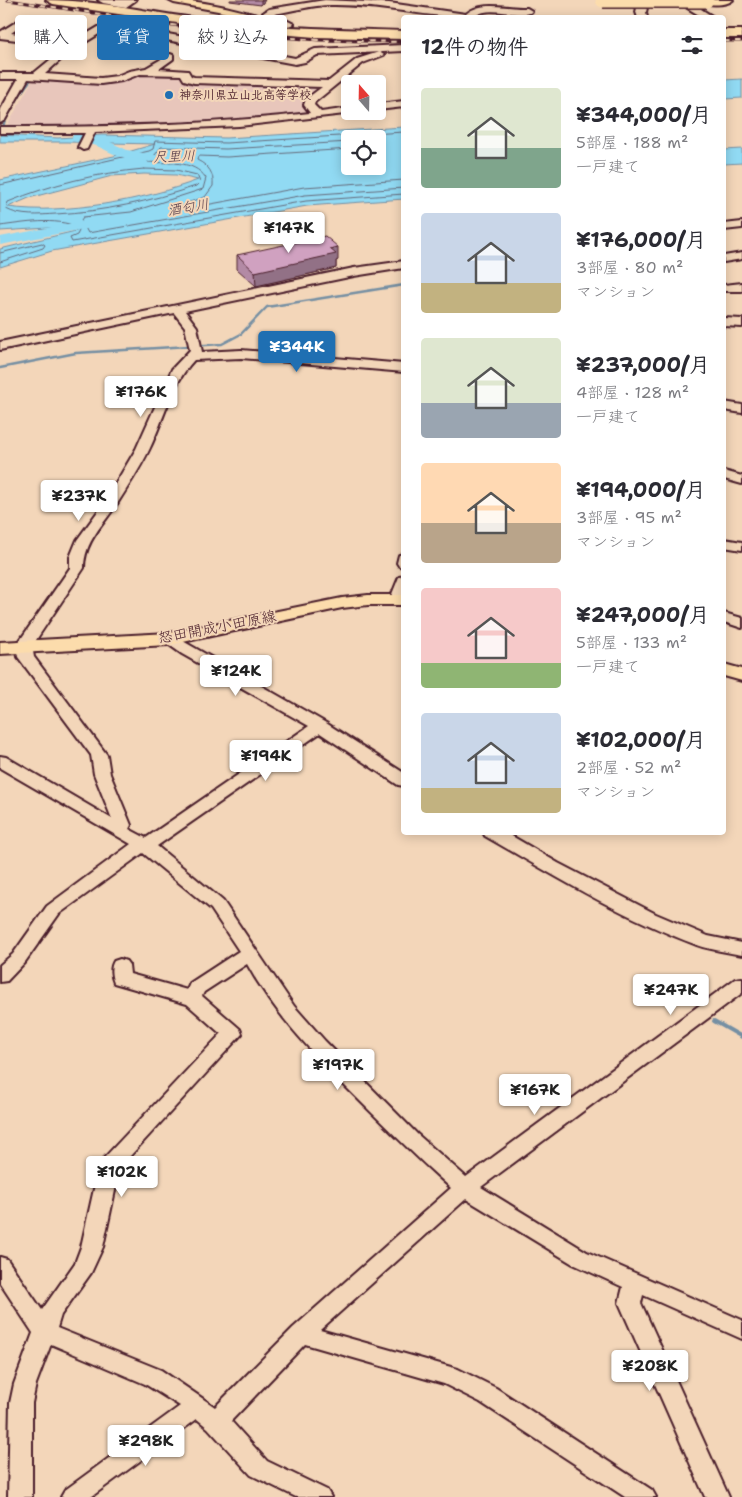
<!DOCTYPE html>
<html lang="ja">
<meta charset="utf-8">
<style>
body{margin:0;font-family:"Shantell Sans","Klee One",sans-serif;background:#f7f7f7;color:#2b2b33;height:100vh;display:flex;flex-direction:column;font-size:19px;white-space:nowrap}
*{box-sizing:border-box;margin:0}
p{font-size:16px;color:#7c7c81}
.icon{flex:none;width:28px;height:28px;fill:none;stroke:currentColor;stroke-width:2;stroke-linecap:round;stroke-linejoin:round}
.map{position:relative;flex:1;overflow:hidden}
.side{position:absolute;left:401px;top:15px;width:325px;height:820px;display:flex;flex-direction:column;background:#fff;border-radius:5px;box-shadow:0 2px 12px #0003}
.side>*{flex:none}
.hud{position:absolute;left:15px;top:15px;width:311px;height:45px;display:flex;gap:10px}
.needle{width:32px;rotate:340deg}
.controls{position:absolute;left:341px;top:75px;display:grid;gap:10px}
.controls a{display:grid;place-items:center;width:45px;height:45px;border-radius:5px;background:#fff;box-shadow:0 2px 12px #0003;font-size:25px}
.price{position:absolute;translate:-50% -42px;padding:0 11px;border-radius:5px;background:#fff;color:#222;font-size:16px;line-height:32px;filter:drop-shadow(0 1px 2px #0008)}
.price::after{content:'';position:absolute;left:50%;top:30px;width:15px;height:11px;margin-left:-8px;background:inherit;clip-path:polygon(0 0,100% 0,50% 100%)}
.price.current{background:#1f6fb2;color:#fff}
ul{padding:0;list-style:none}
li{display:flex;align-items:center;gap:15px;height:125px;padding:0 20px}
li span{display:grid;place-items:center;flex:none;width:140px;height:100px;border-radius:5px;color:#555}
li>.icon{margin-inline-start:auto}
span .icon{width:60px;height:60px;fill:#fffc;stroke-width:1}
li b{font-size:21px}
h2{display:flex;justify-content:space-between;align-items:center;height:60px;padding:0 20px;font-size:21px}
.chip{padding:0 18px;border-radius:5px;background:#fff;box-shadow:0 2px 12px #0003;font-size:18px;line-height:45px}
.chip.current{background:#1f6fb2;color:#fff}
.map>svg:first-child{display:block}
.built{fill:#e8c6bb}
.water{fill:#91daf3;stroke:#758fa3;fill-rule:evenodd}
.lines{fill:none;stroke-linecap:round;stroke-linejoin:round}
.shore{stroke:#666a7b;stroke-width:1}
.stream-far2{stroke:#758fa3;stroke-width:2}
.stream-far1{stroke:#758fa3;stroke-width:2.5}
.stream{stroke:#758fa3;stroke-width:4}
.river{fill:#91daf3;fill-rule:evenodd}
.minor-casing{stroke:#4a1f2b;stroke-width:4}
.major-casing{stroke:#4a1f2b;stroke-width:4}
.highway-casing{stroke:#4a1f2b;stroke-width:4}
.minor{fill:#f3d6b9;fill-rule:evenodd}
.major{fill:#fcdcac;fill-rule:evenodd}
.highway{fill:#fcdcac;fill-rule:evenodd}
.rail-casing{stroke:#4a1f2b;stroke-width:3}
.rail{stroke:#f3d6b9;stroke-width:2;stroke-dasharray:5.5;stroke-linecap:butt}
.highway-bridge-casing{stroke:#4a1f2b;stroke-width:18;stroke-linecap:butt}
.highway-bridge{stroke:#fcdcac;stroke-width:15}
.wall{fill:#b38aa5;stroke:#4a1f2b}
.shaded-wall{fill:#927186;stroke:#4a1f2b}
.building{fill:#d0a1c0;stroke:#4a1f2b}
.poi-dot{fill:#1f6fb2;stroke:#f3d6b9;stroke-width:2}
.labels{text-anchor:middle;stroke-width:4;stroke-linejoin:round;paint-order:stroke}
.far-poi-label{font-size:12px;font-weight:bold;fill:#4a1f2b;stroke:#f3d6b9;text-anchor:start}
.far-water-label{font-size:14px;font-style:italic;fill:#553b49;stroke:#f3d6b9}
.street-label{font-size:15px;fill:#4a1f2b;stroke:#f3d6b9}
</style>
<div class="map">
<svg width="742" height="1497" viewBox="0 0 742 1497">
<rect width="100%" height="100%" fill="#f3d6b9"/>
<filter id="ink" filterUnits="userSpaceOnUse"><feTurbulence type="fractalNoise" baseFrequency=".02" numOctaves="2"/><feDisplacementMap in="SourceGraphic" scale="10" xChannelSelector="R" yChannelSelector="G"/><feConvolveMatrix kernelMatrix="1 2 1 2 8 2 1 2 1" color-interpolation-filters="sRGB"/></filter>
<g filter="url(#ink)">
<polygon class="built" points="136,73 179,73 183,76 181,81 322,87 305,102 307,115 179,127 6,128 34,77 104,82"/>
<g class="water">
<polygon points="742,79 742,98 724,99 724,80"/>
<path d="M 404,127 L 404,199 L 307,206 L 52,251 L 0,267 L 0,249 L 80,230 L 48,228 L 0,231 L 0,180 L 114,156 L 155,144 L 67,142 L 0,142 L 0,135 L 58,138 L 102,135 L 226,138 ZM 350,139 L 378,139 L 378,166 L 350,166 ZM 144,174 L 176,175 L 198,180 C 145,200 64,215 8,207 L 29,198 L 112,176 Z"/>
<polygon points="742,149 742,163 724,164 724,150"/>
</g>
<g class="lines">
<g class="shore">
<path d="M 350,142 L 226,149 L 161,147 L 155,155 L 148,158 L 148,162 C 168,164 193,159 206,178 L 203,189 L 131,212 L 83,217 L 81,220 L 88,233 L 305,195 L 404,188"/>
<path d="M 350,149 L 227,157 L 198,156 L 197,160 C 209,166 214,173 213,186 L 205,197 L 187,203 L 186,206 L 189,208 L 304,187 L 404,180"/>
<path d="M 144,169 L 176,170 L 197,175 L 200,182 L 196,186 C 147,202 107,211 56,214 C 39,215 21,217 6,209 L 8,202 C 52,184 97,173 144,169 Z"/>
<polyline points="0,185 149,151 153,149 155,141 226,143 404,132"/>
<path d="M 0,226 C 24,223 55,217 78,227 L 79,231 L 77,235 L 70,238 L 72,242 L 306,201 L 404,194"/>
<polyline points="0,253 42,243 45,245 43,248 0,262"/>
</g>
<path class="stream-far2" d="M 0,132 C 16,99 32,71 63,50"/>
<polyline class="stream-far1" points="0,368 76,353 222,344 241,334 267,307 404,285"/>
<polyline class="stream" points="714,1021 742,1037"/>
<g class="river">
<polygon points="78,134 106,140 127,150 155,155 157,158 150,162 118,156 97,146 73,141 72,138 73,135"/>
<polygon points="89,220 94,221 96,224 94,227 0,245 0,237"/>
</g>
<defs>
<g id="minor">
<polygon points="98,0 136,0 126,7 103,3"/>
<path d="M 325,0 L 389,3 L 466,14 C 482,0 508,9 527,8 L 532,11 L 530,13 C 513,17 490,5 475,16 L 476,18 C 428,18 380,4 331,5 C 312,5 293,11 274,14 L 294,24 L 279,29 L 274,26 L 279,23 L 270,20 L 263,13 L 269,9 Z"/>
<polygon points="639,0 649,0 646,12 647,18 638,18 636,12"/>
<polygon points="668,0 690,2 715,18 704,18 684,6 669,3"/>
<path d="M 24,17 L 27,18 L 27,22 L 11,33 L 75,41 L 115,17 L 120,20 L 115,24 L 295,58 L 315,49 L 404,45 L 404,51 L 317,55 L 305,62 L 295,64 L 107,29 L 68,53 L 45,74 L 101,78 L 117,76 L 129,71 L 146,68 L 170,54 L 173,55 L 173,59 L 159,69 L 188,71 L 191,76 L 194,77 L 329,81 L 357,59 L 379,52 L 384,55 L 363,63 L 315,102 L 314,105 L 321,112 L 350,108 L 350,111 L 355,111 L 354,113 L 239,126 L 95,132 L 87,149 L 83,150 L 78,147 L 85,133 L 0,133 L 0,127 C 104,127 207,125 310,113 L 304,105 L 306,99 L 322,87 L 194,83 L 184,80 L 181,75 L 140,74 L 122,81 L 101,84 L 28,79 L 5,120 L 0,123 L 0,111 L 18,79 L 0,79 L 0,73 L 34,73 L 67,46 L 0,38 L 0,32 Z"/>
<polygon points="404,101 404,107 378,110 378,104"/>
<polygon points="742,222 742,228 724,230 724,224"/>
<polygon points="742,253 742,259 724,262 724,256"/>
<path d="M 404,261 L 404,268 L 354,276 L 185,311 L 197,327 L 202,352 L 241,350 L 404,364 L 404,372 L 241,358 L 194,360 C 172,383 164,419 150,448 C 141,467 128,487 117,504 C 103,525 84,542 84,568 L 32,646 L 34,657 L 107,755 L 110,774 L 131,825 L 129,829 L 146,838 L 309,726 L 182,654 L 161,639 L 164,636 L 174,636 L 326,723 L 404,773 L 404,786 L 398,785 L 320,733 L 157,846 L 223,901 L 294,1006 L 325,1041 L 417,1134 L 466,1177 L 735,979 L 742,978 L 742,993 L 481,1187 L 587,1252 L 742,1320 L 742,1339 L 643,1295 L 641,1303 L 729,1497 L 705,1497 L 619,1303 L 623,1287 L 573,1264 L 466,1199 L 320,1330 L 458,1369 L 496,1388 L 652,1490 L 656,1497 L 625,1497 L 480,1402 L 444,1384 L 305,1344 L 231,1421 L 267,1461 L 327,1490 L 331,1497 L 296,1497 L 251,1475 L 208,1428 L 197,1419 L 91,1497 L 61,1497 L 65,1490 L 180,1406 L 145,1384 L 51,1344 L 36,1384 L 32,1403 L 32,1497 L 8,1497 L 10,1403 L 14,1384 L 33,1333 L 0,1283 L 0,1257 L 7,1259 L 42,1310 L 75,1263 L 81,1247 L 98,1171 L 104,1158 L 221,1034 L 187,1004 L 114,983 C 111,976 110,967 114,961 L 120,959 L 126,961 L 129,965 L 130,974 L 187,990 L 190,983 L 239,951 L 211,909 L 143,853 L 59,914 L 25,962 L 7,981 L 0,982 L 0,965 L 13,954 L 47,906 L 131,844 L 0,768 L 0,756 L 6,757 L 112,819 L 94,774 L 91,755 L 18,657 L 16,646 L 70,568 L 70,557 L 77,540 L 104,503 L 136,449 L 172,369 L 190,350 L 185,327 L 174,313 L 0,350 L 0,342 L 354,268 ZM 247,964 C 273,1011 309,1049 347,1088 C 381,1122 415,1156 451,1188 L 293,1328 L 215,1407 L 161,1370 L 57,1328 L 61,1315 L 91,1273 L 103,1247 L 120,1167 L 242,1034 L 240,1029 L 202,996 L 204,992 Z"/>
<polygon points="742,283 742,291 724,291 724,285"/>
<polygon points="724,318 742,319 742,327 724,326"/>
<polygon points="724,402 742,405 742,413 724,410"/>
<polygon points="724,471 742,476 742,484 724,479"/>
<polygon points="724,539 742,542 742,550 724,547"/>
<polygon points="404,554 404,567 399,566 397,563 399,555"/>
<polygon points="404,576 404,600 397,603 392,602 390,599 399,577"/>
<polygon points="724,613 742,618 742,628 724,622"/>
<path d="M 483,832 L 505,832 L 558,863 L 656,914 L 708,936 L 742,943 L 742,955 C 727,952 711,950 697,945 C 623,918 553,875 485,836 Z"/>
</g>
<g id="major">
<path d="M 168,0 C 207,0 242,11 279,21 L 285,25 L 280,33 L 276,34 L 270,31 L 273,26 L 271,25 L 218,11 L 174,3 Z"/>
<polygon points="368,595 404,595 404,605 368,605 342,608 169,645 0,654 0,642 169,633 342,598"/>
<polygon points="724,664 742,669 742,681 724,676"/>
</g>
<g id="highway">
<path d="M 46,0 C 104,0 160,15 217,21 C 279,28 341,29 404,31 L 404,39 L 315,37 L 216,29 L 53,4 Z"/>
<path d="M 699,0 L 733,0 C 726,6 706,6 699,0 Z"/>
<rect x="724" y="30" width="18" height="8"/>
</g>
</defs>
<use href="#minor" class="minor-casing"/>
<use href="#major" class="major-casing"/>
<use href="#highway" class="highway-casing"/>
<use href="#minor" class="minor"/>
<use href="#major" class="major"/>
<use href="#highway" class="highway"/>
<defs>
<g id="rail">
<polyline points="8,0 225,33 319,40 404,42"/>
<polyline points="724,41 742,41"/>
</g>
</defs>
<use href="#rail" class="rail-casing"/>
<use href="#rail" class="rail"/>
<defs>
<polyline id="highway-bridge" points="603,0 706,0"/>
</defs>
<use href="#highway-bridge" class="highway-bridge-casing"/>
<use href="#highway-bridge" class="highway-bridge"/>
</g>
<g class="wall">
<polygon points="230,0 265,0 261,5 230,1"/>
<polygon points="237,255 338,260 336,261 336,268 256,286 237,269"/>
</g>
<g class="shaded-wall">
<polygon points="261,0 265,0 261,5"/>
<polygon points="338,247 338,260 336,261 336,268 256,286 255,272 330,249"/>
</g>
<polygon class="building" points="325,236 338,247 330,249 336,254 255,272 237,255"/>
</g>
<circle class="poi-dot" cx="169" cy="95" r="5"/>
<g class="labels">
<g class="far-poi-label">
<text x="179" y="99">神奈川県立山北高等学校</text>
</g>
<g class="far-water-label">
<text transform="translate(174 156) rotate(-2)" y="5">尺里川</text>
<text transform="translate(188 207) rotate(-10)" y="5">酒匂川</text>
</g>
<g class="street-label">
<text transform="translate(217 627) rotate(-11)" y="5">怒田開成小田原線</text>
</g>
</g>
</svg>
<div class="controls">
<a><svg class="needle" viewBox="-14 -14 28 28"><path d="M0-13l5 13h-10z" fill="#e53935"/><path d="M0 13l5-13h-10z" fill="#7c7c81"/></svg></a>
<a><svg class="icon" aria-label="locate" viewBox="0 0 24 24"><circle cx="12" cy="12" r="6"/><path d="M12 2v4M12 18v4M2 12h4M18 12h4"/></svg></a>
</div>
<b class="price" style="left:289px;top:254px">¥147K</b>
<b class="price current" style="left:297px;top:373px">¥344K</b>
<b class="price" style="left:141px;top:418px">¥176K</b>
<b class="price" style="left:79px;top:522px">¥237K</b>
<b class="price" style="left:236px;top:697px">¥124K</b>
<b class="price" style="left:266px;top:782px">¥194K</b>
<b class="price" style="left:671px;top:1016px">¥247K</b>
<b class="price" style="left:338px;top:1091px">¥197K</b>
<b class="price" style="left:535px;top:1116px">¥167K</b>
<b class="price" style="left:122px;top:1198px">¥102K</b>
<b class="price" style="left:650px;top:1392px">¥208K</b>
<b class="price" style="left:146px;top:1467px">¥298K</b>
<div class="hud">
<a class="chip">購入</a>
<a class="chip current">賃貸</a>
<a class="chip">絞り込み</a>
</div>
<section class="side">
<h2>12件の物件<svg class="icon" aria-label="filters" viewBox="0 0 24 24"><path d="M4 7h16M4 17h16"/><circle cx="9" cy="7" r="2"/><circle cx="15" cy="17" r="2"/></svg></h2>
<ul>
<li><span style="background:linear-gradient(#dfe7d0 60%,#7fa58c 0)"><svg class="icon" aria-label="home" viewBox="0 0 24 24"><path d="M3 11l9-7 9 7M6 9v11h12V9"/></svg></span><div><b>¥344,000/月</b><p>5部屋 · 188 m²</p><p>一戸建て</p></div></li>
<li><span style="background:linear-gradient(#c9d6e8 70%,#c2b280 0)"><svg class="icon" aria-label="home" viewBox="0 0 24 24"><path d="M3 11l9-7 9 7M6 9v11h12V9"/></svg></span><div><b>¥176,000/月</b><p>3部屋 · 80 m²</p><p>マンション</p></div></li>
<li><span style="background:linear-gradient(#dfe7d0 65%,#9aa5b1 0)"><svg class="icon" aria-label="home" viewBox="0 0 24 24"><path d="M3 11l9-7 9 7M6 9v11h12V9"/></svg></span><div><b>¥237,000/月</b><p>4部屋 · 128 m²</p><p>一戸建て</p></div></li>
<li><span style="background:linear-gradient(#ffd9b3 60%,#b9a48a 0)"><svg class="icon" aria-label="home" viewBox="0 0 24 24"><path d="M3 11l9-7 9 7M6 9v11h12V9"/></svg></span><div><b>¥194,000/月</b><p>3部屋 · 95 m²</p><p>マンション</p></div></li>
<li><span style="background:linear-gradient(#f6c9c9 75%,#8fb573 0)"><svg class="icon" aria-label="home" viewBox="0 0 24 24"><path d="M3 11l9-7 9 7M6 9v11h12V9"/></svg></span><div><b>¥247,000/月</b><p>5部屋 · 133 m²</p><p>一戸建て</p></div></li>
<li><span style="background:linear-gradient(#c9d6e8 75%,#c2b280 0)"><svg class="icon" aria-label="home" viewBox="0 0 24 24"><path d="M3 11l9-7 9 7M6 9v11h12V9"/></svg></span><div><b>¥102,000/月</b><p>2部屋 · 52 m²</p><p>マンション</p></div></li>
</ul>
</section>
</div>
